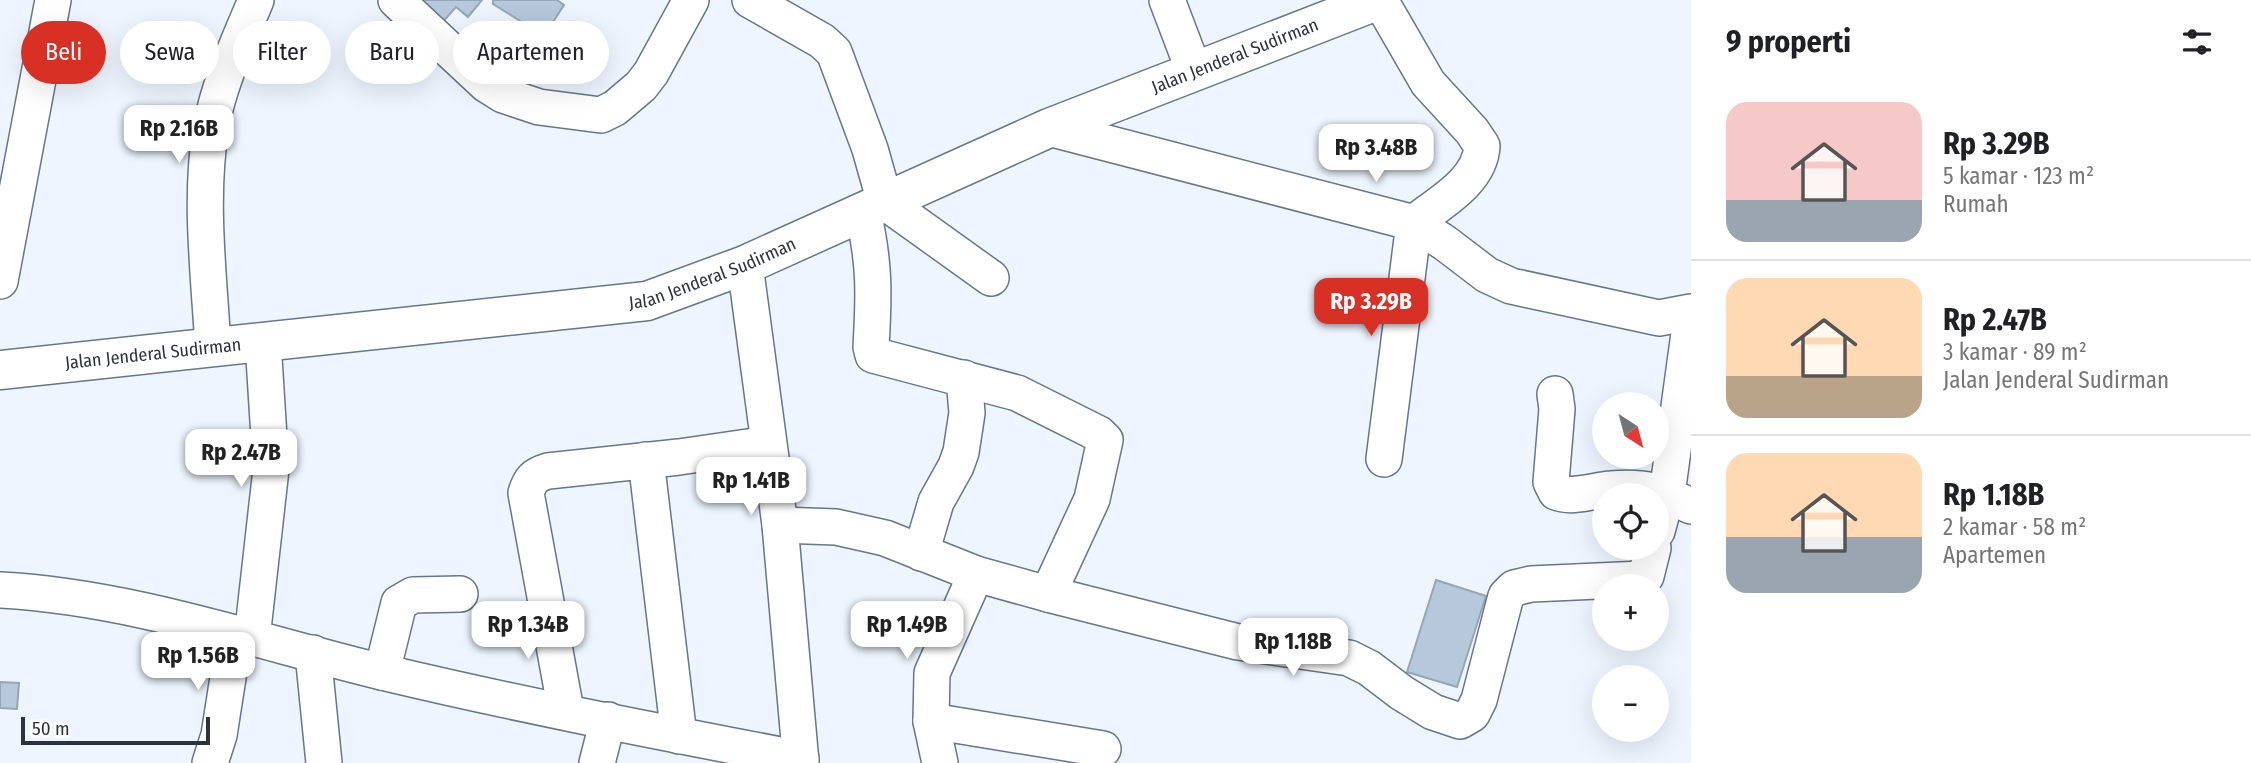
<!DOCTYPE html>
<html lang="id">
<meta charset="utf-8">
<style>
body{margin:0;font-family:"Fira Sans Condensed",sans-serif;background:#f6f6f6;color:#202124;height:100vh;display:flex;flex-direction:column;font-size:26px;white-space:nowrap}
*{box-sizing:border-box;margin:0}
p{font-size:23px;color:#757577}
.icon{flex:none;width:38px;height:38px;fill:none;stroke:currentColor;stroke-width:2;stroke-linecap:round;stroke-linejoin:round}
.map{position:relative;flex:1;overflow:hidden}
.sheet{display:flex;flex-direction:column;background:#fff;width:560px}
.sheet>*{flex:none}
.hud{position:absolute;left:21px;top:21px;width:665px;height:63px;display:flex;gap:14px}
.needle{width:46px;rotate:144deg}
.controls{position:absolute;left:1592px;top:392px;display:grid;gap:14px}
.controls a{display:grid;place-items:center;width:77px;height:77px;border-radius:50%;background:#fff;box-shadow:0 7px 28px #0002;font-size:35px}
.scale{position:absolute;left:21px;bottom:18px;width:189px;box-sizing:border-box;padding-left:7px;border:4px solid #2c333b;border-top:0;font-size:19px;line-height:24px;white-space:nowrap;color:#2c333b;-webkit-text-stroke:5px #fff;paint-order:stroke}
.price{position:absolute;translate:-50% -60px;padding:0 16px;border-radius:14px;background:#fff;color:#222;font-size:23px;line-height:46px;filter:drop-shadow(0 2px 4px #0008)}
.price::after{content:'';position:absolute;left:50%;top:42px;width:21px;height:16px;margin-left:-10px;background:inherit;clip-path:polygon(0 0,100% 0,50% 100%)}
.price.selected{background:#d93025;color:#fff}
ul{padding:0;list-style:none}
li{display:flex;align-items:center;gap:21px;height:175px;padding:0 35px}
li+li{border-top:2px solid #e0e0e0}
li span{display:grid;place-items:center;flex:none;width:196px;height:140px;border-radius:21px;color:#555}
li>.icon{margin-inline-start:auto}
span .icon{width:84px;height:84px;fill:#fffc;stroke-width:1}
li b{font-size:30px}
h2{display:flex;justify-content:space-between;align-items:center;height:84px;padding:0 35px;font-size:30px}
.chip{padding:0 24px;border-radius:32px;background:#fff;box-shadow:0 7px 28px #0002;font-size:24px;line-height:63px}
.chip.selected{background:#d93025;color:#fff}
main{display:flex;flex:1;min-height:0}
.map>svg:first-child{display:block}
.building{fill:#b7c8db;stroke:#96a6b9;stroke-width:2}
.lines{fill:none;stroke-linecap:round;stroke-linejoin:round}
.minor-casing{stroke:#677688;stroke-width:38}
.highway-casing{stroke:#677688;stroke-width:41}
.minor{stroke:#fff;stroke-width:35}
.highway{stroke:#fff;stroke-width:38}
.labels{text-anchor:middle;stroke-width:5;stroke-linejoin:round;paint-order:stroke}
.street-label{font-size:18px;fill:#2c333b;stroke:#fff}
</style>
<main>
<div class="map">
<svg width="1691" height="763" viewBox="0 0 1691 763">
<rect width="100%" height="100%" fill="#eef5fe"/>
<g class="building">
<polygon points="412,0 482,0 468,17 456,7 440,25"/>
<polygon points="493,0 557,0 564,5 544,36 493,4"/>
<polygon points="1436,580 1486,596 1457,687 1407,672"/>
<polygon points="0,682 19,683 17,709 0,708"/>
</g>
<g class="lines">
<defs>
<g id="minor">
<polyline points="396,0 487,85 503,95 539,107 601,115 615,108 641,86 651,73 691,0"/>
<polyline points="750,0 822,41 834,52 870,149 885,202 991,278"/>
<polyline points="1167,0 1194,71"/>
<path d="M 1380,0 L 1428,83 L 1472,131 L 1482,146 C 1480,182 1439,203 1414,223 L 1384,459"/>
<polyline points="1049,128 1414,223 1445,243 1487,275 1511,286 1659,318 1691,312"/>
<path d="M 863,212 C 875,264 874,296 871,347 L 873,355 L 1017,393 L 1099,434 L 1105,440 L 1092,499 L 1048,594"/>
<polyline points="745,265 780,525 801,763"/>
<polyline points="0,281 53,0"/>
<path d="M 213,347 C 209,275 199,199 211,127 C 219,83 239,41 256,0"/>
<path d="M 1555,394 L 1557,409 L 1551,482 L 1556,492 C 1573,499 1594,490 1611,489 C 1647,486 1660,492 1691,506"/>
<polyline points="646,460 679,736"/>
<polyline points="780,525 836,527 885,538 976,574 1048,594 1238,642 1349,658 1369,668 1402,693 1433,712 1460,721 1472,714 1479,700 1506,596 1514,588 1531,584 1642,579 1646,576 1653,548"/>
<polyline points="1657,531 1667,494 1691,319"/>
<polyline points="921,553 936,502 956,466 961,452 967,413 964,378"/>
<path d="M 0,590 C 131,597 255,641 382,672 C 520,705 661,732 801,759"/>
<polyline points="252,638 271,469 263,342"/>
<polyline points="313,653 324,763"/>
<polyline points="382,672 399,603 413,595 460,594"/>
<path d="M 566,711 L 526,493 C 530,480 534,475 548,471 L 679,457 L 768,444"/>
<polyline points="931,721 1103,749"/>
<polyline points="210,763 219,735 235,633"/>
<polyline points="597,763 608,720"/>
<polyline points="940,763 931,721 932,673 976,574"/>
</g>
<g id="highway">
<path id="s1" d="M 0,370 L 647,301 L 745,265 L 1049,128 L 1379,0"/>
</g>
</defs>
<use href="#minor" class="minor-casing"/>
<use href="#highway" class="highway-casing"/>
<use href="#minor" class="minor"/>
<use href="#highway" class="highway"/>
</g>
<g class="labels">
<g class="street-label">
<text dy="6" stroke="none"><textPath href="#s1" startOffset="1288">Jalan Jenderal Sudirman</textPath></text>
<text dy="6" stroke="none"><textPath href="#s1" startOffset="721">Jalan Jenderal Sudirman</textPath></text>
<text dy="6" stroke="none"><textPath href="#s1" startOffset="154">Jalan Jenderal Sudirman</textPath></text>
</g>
</g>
</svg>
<div class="controls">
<a><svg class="needle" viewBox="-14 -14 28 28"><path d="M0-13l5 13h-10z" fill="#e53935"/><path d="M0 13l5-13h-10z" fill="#757577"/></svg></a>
<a><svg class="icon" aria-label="locate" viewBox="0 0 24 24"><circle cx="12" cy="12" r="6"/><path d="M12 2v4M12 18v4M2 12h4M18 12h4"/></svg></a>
<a>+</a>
<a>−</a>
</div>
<div class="scale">50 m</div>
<b class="price" style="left:179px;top:165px">Rp 2.16B</b>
<b class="price" style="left:1376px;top:184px">Rp 3.48B</b>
<b class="price selected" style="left:1371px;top:338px">Rp 3.29B</b>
<b class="price" style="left:241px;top:489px">Rp 2.47B</b>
<b class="price" style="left:751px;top:517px">Rp 1.41B</b>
<b class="price" style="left:528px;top:661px">Rp 1.34B</b>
<b class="price" style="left:907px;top:661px">Rp 1.49B</b>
<b class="price" style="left:1293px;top:678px">Rp 1.18B</b>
<b class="price" style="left:198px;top:692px">Rp 1.56B</b>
<div class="hud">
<a class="chip selected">Beli</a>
<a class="chip">Sewa</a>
<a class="chip">Filter</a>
<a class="chip">Baru</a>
<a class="chip">Apartemen</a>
</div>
</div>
<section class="sheet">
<h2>9 properti<svg class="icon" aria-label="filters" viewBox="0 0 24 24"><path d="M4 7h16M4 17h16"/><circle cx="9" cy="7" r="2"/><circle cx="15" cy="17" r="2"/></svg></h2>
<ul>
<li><span style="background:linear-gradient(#f6c9c9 70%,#9aa5b1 0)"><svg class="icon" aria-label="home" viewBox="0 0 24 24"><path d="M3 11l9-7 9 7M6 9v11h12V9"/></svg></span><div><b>Rp 3.29B</b><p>5 kamar · 123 m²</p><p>Rumah</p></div></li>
<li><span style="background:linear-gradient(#ffd9b3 70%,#b9a48a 0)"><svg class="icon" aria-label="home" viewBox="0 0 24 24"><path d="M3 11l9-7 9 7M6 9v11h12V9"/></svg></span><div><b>Rp 2.47B</b><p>3 kamar · 89 m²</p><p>Jalan Jenderal Sudirman</p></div></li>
<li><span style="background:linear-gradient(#ffd9b3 60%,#9aa5b1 0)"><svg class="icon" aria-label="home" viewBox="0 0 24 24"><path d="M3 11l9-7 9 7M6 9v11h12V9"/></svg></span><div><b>Rp 1.18B</b><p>2 kamar · 58 m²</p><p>Apartemen</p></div></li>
</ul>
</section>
</main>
